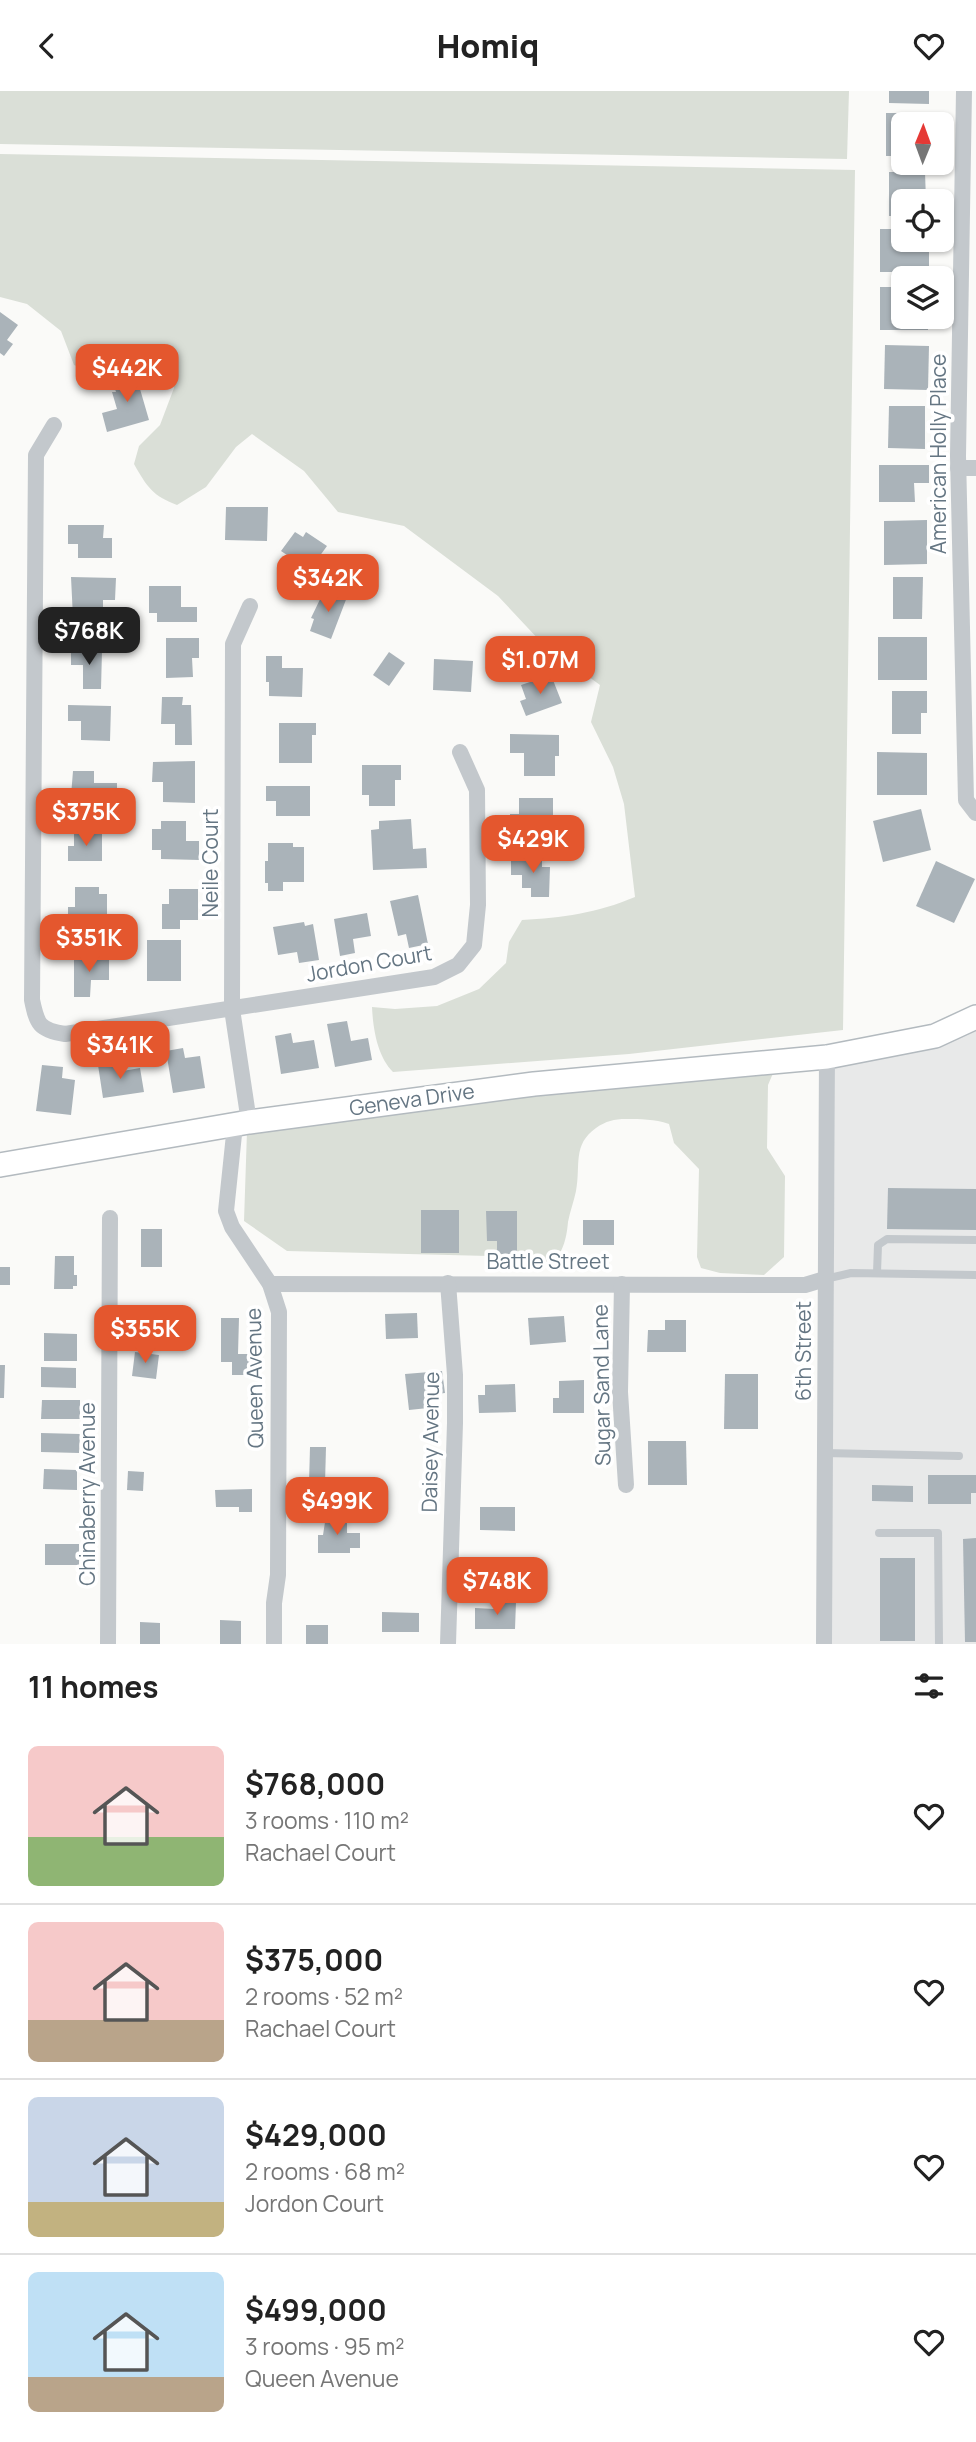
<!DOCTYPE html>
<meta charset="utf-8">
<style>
body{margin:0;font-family:Manrope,sans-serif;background:#f6f6f6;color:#222;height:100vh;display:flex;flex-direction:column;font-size:26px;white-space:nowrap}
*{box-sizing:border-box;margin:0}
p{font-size:23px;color:#767676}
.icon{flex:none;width:38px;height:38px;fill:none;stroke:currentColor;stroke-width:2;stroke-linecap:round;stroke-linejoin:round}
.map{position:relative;height:1553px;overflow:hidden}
.side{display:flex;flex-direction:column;background:#fff;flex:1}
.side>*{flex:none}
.needle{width:46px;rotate:1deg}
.buttons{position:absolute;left:891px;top:21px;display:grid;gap:14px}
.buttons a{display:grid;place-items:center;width:63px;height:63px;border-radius:10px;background:#fff;box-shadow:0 2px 5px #0004;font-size:35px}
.price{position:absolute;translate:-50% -60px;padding:0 16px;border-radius:14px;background:#e4572e;color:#fff;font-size:23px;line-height:46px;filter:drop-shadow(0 2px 4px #0008)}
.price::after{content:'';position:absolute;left:50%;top:42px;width:21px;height:16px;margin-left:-10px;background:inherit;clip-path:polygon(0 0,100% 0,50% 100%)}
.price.selected{background:#222;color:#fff}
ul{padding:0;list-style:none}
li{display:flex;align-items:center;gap:21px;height:175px;padding:0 28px}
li+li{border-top:2px solid #e0e0e0}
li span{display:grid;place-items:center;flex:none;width:196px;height:140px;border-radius:10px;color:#555}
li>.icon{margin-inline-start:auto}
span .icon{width:84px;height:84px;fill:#fffc;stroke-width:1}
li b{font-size:30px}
h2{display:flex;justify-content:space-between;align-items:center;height:84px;padding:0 28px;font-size:30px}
header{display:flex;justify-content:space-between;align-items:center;height:91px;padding:0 28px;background:#fff;font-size:32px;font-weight:800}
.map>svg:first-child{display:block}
.built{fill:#e8e9e9}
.green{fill:#dadfd7}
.building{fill:#aab3b9}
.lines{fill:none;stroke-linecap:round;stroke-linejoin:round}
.secondary-casing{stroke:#b3babf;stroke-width:26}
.lane{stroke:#c3c8cc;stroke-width:8}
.street{stroke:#c3c8cc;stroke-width:16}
.secondary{stroke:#fff;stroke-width:23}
.labels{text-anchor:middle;stroke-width:7;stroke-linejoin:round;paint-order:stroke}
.street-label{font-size:21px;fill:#657683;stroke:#fff}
</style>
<header><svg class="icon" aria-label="back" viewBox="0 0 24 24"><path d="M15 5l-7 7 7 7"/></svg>Homiq<svg class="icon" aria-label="heart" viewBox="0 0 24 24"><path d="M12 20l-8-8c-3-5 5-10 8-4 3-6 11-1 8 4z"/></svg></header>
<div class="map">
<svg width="976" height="1553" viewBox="0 0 976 1553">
<rect width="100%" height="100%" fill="#fafaf8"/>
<polygon class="built" points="976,935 976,1553 831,1553 835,974"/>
<g class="green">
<polygon points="0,0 849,0 847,68 0,53"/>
<path d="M 0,63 L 855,79 L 843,939 L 629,963 L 393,981 C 377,965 373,937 372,916 L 395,918 L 437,915 L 479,898 L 506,872 L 509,851 L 522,829 C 562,827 597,822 635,806 L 624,713 L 613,676 L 591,631 L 600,594 L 541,551 L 498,505 L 404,435 L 338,421 L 304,380 L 252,343 L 236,356 L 206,396 L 177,414 C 153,405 147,396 134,373 L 139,355 L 160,334 L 174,297 L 168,269 L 125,268 L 89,280 L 74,274 L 61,240 L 27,213 L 0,206 Z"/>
<path d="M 774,980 L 768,994 L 767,1057 L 785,1085 L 784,1166 L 764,1184 L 720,1182 L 701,1177 L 697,1166 L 699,1078 L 674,1052 L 669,1033 C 654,1028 641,1028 626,1028 C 614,1028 606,1030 596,1037 C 572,1054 581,1074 576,1100 C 574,1110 570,1120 568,1131 C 567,1143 564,1163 552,1170 C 538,1178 504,1170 489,1165 L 287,1160 L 244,1130 L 247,1040 L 534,1002 Z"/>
</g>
<g class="building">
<polygon points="889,0 929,0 929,13 889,12"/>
<polygon points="886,22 931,22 931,33 903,33 903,65 886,65"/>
<polygon points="889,81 925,81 926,110 903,110 903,125 889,125"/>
<polygon points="880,138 903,138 903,149 929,149 929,181 880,181"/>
<polygon points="880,196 903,196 903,226 928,226 928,239 880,239"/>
<polygon points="0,221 18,234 7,249 13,253 4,265 0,262"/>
<polygon points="885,254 929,255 928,299 884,298"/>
<polygon points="144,282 148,296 140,298 149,329 107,341 102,322 117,318 112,301 116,301 113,291"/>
<polygon points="889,315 925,315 925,358 888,357"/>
<polygon points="879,374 929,374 929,392 914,392 915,411 879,411"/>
<polygon points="226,416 268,416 267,450 225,449"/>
<polygon points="927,429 927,473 884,474 884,430"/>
<polygon points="68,434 104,434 103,447 112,447 112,467 78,467 78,453 68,453"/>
<polygon points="295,441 303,446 306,441 327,455 303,488 290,479 296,470 281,460"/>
<polygon points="71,486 116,487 115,509 103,509 103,527 73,527"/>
<polygon points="893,486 923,486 922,528 893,528"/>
<polygon points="149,495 181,495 181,516 197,516 197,531 157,531 157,522 149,522"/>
<polygon points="325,498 347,506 331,548 310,540 314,528 311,527"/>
<rect x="878" y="546" width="49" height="43"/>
<polygon points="166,547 199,547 199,567 192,567 193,586 166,587"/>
<polygon points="71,559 102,560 101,598 83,598 83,574 71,574"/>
<polygon points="389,561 405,572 389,595 373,584"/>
<polygon points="266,565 282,565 282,577 303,577 302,606 269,605 269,591 266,591"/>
<polygon points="434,568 473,570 471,601 433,599"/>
<polygon points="551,584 562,612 526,625 520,610 526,608 521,594"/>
<polygon points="892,600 927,600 927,622 921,622 921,643 892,643"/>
<polygon points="162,606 183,606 182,614 191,614 192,654 175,654 175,633 161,633"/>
<polygon points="68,614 111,615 110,650 81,649 81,630 68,630"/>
<polygon points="279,632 316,632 316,644 312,644 312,672 279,672"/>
<polygon points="510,643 559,644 559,665 555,665 555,685 524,685 524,662 510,662"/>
<polygon points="877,661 927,662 927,704 877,704"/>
<polygon points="195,670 195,712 163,711 163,691 152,691 153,671"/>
<polygon points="362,674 401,674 401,689 395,689 395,715 369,715 369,704 362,704"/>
<polygon points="73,680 94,680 94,692 117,692 117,718 70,717"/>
<polygon points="266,695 310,695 310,725 276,725 276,710 266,710"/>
<polygon points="519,707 553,707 553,732 545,732 545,743 510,742 510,723 519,723"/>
<polygon points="921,718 931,759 883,771 873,730"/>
<polygon points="411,728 413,758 426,757 427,777 373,779 371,739 379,738 379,730"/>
<polygon points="161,730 186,730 186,750 199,750 199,769 161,768 161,759 152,759 152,738 161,738"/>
<polygon points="74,742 102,742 102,770 68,770 68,755 74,755"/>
<polygon points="268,752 293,752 293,756 304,756 304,791 283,791 283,800 268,800 268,792 265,792 265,770 268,770"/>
<polygon points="528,765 542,765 542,776 550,776 549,806 531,806 531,797 522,797 522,784 511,784 511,768 528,768"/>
<polygon points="936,770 975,788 954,832 916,815"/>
<polygon points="75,796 99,796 99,803 107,803 107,825 101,825 101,839 68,839 68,816 75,816"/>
<polygon points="169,798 198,798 198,829 180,829 180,838 162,838 162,813 169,813"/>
<polygon points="418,804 428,853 409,857 406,843 398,845 390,810"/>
<polygon points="367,822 371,845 353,848 355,862 340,865 334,828"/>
<polygon points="304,831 305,835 313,833 319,869 299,872 297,861 278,864 273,836"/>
<rect x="147" y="849" width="34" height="41"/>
<polygon points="74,866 109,866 109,889 91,889 90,906 74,906"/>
<polygon points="347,930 351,950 368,947 372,969 335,976 327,933"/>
<polygon points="291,942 293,952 314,949 319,977 281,983 275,945"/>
<polygon points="183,957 185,967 200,965 205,997 173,1002 166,960"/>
<polygon points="115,971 117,981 140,977 144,1001 103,1007 98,974"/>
<polygon points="42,974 63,976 62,987 75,989 71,1024 36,1020"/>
<polygon points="888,1097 976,1098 976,1139 887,1138"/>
<rect x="421" y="1119" width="38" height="43"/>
<polygon points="486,1120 517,1120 517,1163 497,1163 497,1150 487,1150"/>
<rect x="583" y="1129" width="31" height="25"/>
<rect x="141" y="1138" width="21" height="38"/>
<polygon points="55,1165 74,1165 74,1184 77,1184 77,1195 73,1195 73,1198 54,1198"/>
<rect x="0" y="1176" width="10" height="18"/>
<polygon points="417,1222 418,1247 386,1248 385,1223"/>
<polygon points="564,1225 566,1251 530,1254 528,1227"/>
<polygon points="221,1227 239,1227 238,1263 256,1263 256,1284 232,1284 232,1271 221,1271"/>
<polygon points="665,1229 686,1229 686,1261 647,1261 648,1239 665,1239"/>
<polygon points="44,1242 77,1243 77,1270 44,1270"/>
<polygon points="135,1261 159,1264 156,1288 132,1285"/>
<polygon points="0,1274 5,1274 4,1307 0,1307"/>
<polygon points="41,1276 76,1277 76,1297 41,1296"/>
<polygon points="442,1280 445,1302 427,1304 428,1317 409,1319 405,1283"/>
<polygon points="725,1283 758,1283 758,1338 724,1338"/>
<polygon points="584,1289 584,1322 553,1322 553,1307 559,1307 559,1290"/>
<polygon points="515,1293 516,1321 479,1322 478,1304 485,1304 485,1294"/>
<polygon points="42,1309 80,1309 80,1328 41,1328"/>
<polygon points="41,1342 80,1343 79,1362 41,1361"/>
<polygon points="648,1350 686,1350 687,1394 648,1394"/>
<polygon points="310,1356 326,1356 325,1393 309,1393"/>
<polygon points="44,1378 77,1379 77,1399 43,1398"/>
<polygon points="128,1380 144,1381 143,1400 127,1399"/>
<polygon points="928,1384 976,1384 976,1402 971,1402 971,1413 928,1413"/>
<polygon points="872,1394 913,1395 913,1411 872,1410"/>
<polygon points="252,1398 252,1421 239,1421 239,1416 216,1416 215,1399"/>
<polygon points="480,1416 515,1416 515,1440 480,1439"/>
<polygon points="326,1425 347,1425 347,1442 360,1442 360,1457 350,1457 350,1462 318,1462 318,1444 323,1444"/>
<polygon points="976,1447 976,1551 965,1551 963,1448"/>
<rect x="45" y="1453" width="34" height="21"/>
<rect x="880" y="1467" width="35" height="83"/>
<polygon points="495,1511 516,1511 515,1538 475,1538 475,1517 495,1518"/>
<polygon points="382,1521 419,1522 419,1541 382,1541"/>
<polygon points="220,1529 241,1530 241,1553 220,1553"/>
<polygon points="140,1531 160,1532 160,1553 140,1553"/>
<rect x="306" y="1534" width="22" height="19"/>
</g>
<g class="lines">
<defs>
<polyline id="secondary" points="0,1074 249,1031 534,993 827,966 935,945 976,926"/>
</defs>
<use href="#secondary" class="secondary-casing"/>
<g class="lane">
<polyline points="877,1182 878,1154 887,1148 976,1149"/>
<polyline points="825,1188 851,1182 976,1184"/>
<polyline points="825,1362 959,1365"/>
<polyline points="879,1442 938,1442 939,1553"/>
</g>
<g class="street">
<polyline points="964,0 958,365 966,709 976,722"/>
<path d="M 54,334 L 36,364 L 32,909 C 37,933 39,939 65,943 L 434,886 L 458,874 L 474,854 L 478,814 L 477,699 L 460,661"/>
<polyline points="958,377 976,377"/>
<polyline points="249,1031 232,918 233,553 250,515"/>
<polyline points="235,1034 226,1120 232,1136 270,1193 279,1221 278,1484 274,1512 274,1553"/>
<polyline points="270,1193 805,1194 825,1188"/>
<polyline points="622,1193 620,1301 626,1394"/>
<polyline points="108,1553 110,1127"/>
<polyline points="448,1553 455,1332 455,1284 448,1192"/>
<polyline points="824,1553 827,966"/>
</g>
<use href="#secondary" class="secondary"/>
</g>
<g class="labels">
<g class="street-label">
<text transform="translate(939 363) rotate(-90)" y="7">American Holly Place</text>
<text transform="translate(211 772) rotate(-90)" y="7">Neile Court</text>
<text transform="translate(369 873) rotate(-10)" y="7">Jordon Court</text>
<text transform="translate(412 1009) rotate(-8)" y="7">Geneva Drive</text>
<text x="548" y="1178">Battle Street</text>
<text transform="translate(804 1260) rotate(-90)" y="7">6th Street</text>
<text transform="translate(255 1287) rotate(-91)" y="7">Queen Avenue</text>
<text transform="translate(602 1294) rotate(-91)" y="7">Sugar Sand Lane</text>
<text transform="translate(431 1351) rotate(-89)" y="7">Daisey Avenue</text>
<text transform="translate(88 1403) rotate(-90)" y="7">Chinaberry Avenue</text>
</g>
</g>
</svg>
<div class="buttons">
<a><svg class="needle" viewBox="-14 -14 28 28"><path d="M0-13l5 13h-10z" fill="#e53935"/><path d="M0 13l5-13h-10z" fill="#767676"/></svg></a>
<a><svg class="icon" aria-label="locate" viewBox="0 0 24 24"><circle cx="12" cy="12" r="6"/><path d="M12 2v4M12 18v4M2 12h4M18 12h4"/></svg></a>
<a><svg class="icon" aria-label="layers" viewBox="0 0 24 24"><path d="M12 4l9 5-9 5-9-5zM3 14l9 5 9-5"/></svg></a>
</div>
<b class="price" style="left:127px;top:313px">$442K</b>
<b class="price" style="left:328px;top:523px">$342K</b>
<b class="price selected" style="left:89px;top:576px">$768K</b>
<b class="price" style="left:540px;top:605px">$1.07M</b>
<b class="price" style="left:86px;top:757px">$375K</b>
<b class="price" style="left:533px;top:784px">$429K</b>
<b class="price" style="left:89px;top:883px">$351K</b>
<b class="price" style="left:120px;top:990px">$341K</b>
<b class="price" style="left:145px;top:1274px">$355K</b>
<b class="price" style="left:337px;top:1446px">$499K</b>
<b class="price" style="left:497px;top:1526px">$748K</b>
</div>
<section class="side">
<h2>11 homes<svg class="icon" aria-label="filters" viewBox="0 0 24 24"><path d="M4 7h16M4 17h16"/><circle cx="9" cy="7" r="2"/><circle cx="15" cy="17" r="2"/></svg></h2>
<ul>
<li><span style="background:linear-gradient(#f6c9c9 65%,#8fb573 0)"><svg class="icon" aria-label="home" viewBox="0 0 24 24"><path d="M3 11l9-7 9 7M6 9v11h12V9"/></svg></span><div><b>$768,000</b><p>3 rooms · 110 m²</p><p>Rachael Court</p></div><svg class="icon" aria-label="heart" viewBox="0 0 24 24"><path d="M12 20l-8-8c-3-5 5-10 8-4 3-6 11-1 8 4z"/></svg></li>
<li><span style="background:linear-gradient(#f6c9c9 70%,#b9a48a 0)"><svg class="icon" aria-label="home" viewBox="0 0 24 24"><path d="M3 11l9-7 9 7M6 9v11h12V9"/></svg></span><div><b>$375,000</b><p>2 rooms · 52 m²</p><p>Rachael Court</p></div><svg class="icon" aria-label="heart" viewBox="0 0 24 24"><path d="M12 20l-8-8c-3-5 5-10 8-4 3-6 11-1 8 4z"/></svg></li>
<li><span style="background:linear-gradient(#c9d6e8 75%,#c2b280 0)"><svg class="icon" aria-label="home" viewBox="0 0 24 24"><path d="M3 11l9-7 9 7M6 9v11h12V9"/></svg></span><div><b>$429,000</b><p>2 rooms · 68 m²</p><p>Jordon Court</p></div><svg class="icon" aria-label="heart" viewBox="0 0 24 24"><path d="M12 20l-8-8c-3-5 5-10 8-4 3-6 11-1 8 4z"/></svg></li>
<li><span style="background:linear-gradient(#bfe0f5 75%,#b9a48a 0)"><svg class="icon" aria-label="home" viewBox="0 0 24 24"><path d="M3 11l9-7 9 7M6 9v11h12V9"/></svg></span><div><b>$499,000</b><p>3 rooms · 95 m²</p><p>Queen Avenue</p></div><svg class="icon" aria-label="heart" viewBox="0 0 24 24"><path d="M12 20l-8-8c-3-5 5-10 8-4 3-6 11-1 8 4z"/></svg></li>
</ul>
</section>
